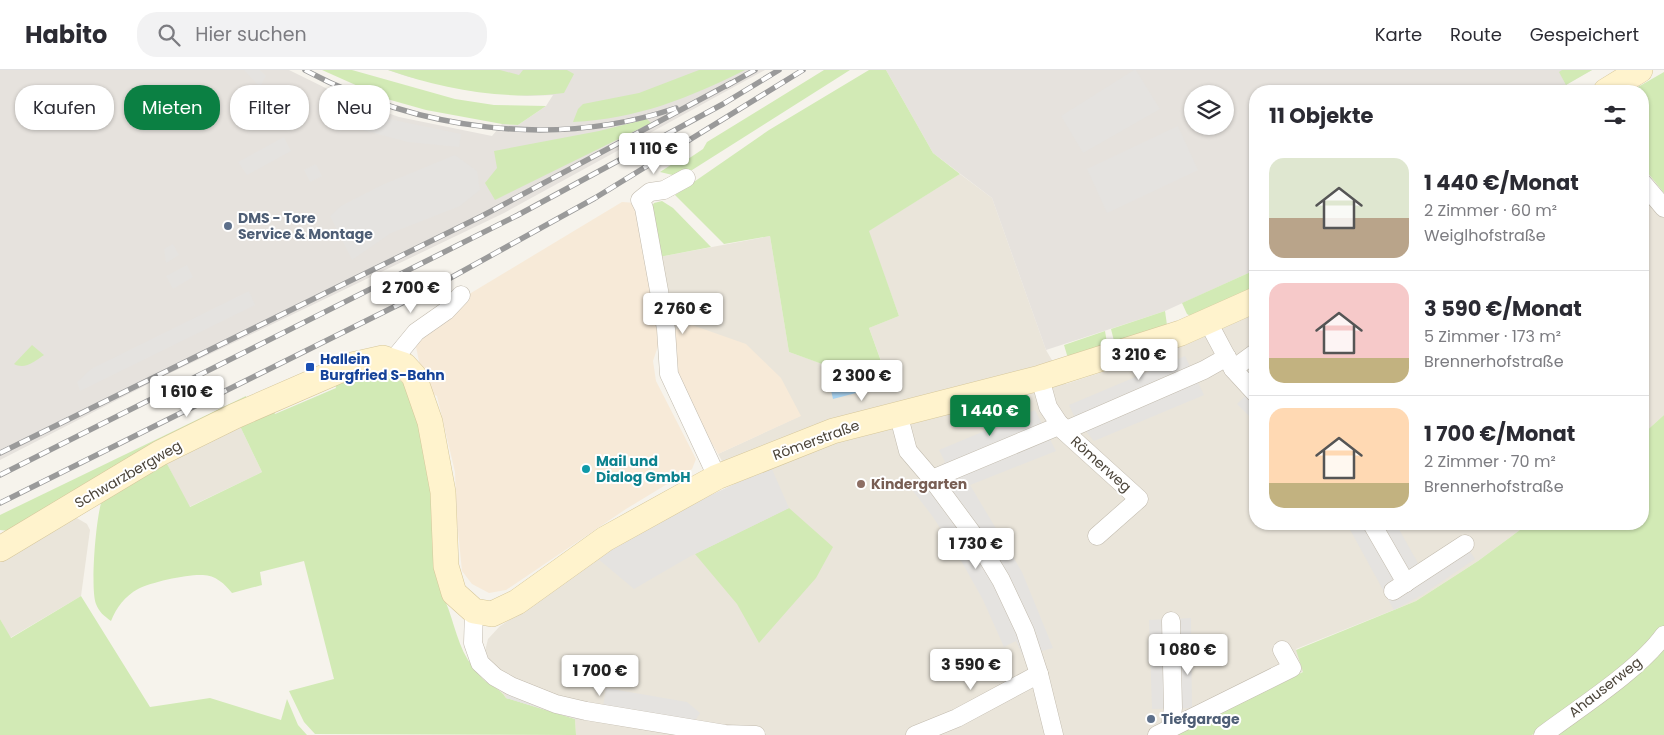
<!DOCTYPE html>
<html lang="de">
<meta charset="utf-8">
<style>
body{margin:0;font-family:Poppins,sans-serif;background:#f2f2f3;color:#2b2b33;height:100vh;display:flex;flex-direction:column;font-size:19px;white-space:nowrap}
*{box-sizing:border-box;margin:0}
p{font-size:16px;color:#7c7c81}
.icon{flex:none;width:28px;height:28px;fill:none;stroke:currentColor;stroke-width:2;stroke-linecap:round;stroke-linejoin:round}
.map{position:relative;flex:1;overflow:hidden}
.sheet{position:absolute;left:1249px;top:15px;width:400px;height:445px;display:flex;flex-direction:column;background:#fff;border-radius:20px;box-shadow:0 1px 4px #0004}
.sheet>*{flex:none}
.hud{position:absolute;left:15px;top:15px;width:475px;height:45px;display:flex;gap:10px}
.fabs{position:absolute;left:1184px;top:15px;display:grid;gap:10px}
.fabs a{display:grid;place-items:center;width:50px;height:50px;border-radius:50%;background:#fff;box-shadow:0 1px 4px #0004;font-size:25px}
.price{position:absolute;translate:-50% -42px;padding:0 11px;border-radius:5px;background:#fff;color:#222;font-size:16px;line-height:32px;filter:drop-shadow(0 1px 2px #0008)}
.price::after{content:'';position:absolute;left:50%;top:30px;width:15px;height:11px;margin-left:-8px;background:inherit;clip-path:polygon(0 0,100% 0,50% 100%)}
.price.selected{background:#0b8043;color:#fff}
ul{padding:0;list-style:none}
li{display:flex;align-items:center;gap:15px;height:125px;padding:0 20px}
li+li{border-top:1px solid #e1e1e2}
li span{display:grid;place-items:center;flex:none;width:140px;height:100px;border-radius:15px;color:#555}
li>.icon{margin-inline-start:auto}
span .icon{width:60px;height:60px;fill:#fffc;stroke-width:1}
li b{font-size:21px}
h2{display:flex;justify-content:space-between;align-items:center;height:60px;padding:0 20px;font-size:21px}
.tag{padding:0 18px;border-radius:20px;background:#fff;box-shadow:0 1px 4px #0004;font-size:18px;line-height:45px}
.tag.selected{background:#0b8043;color:#fff}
header{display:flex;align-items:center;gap:30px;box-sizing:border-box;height:70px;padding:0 25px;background:#fff;border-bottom:1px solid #e1e1e2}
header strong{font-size:24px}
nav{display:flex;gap:28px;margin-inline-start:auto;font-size:18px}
.search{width:350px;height:45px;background:#f2f2f3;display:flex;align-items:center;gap:12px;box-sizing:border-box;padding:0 18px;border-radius:20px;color:#7c7c81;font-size:19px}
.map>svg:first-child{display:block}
.residential{fill:#eae5da}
.commercial{fill:#f7ead8}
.industrial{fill:#e6e2dd;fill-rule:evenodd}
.green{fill:#d2eab5}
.parking{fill:#e5e3e0}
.water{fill:#a9d4f2}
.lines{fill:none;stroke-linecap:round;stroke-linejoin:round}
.street-casing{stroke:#c2bbae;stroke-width:19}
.secondary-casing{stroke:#d6c79b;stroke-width:26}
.street{stroke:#fff;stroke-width:18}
.secondary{stroke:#fff3cd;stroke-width:25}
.rail-casing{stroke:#9a9a9a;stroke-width:5.5}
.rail{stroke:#fff;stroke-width:4;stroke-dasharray:11;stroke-linecap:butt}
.service-dot{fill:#5c6f8a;stroke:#fff;stroke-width:2}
.transit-dot{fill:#1a4fb4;stroke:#fff;stroke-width:2}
.culture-dot{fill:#0f9aa8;stroke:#fff;stroke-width:2}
.education-dot{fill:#8d6e63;stroke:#fff;stroke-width:2}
.labels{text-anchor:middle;stroke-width:4;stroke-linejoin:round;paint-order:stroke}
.service-label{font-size:14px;font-weight:bold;fill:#4e5e75;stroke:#fff;text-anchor:start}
.transit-label{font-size:14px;font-weight:bold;fill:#164399;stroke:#fff;text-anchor:start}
.street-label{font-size:14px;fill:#4b4439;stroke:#fff}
.culture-label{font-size:14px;font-weight:bold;fill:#0d838f;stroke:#fff;text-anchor:start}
.education-label{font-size:14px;font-weight:bold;fill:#785e54;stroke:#fff;text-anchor:start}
</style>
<header>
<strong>Habito</strong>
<div class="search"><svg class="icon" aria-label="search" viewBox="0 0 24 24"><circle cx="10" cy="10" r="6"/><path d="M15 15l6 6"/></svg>Hier suchen</div>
<nav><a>Karte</a><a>Route</a><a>Gespeichert</a></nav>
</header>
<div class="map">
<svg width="1664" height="665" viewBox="0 0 1664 665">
<rect width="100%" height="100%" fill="#f6f3ec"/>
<g class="residential">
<polygon points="1642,97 1664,123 1664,345 1643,364"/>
<polygon points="960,104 992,128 1046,280 1066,314 1179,277 1255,242 1255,454 1528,454 1478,491 1416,531 1296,579 1304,601 1171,665 576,665 575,649 506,628 501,621 508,606 492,595 485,581 488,569 500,556 543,528 597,488 688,436 735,414 718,384 800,346 671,261 659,187 770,166 789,282 891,318 869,258 899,246 868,161"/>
<polygon points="239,354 262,402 189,437 165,390"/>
<polygon points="75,447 87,454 90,460 81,526 10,568 0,549 0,488"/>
</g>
<g class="commercial">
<polygon points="622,132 637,133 662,264 653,291 656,311 696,389 692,399 626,439 506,520 489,523 472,514 462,501 457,451 455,402 437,326 425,320 415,272 461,229"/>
<polygon points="692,255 746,274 781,308 801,346 718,384 694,342 670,280 671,261"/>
</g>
<g class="industrial">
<polygon points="0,0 289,0 348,29 399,47 492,66 502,54 518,55 546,36 553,25 527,26 473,21 409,7 388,0 765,0 504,143 162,307 0,390"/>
<path d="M 886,0 L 1592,0 L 1555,21 L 1255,21 L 1255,200 L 1165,241 L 1046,280 L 992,128 L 933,83 ZM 1192,24 L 1225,24 L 1225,56 L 1192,56 Z"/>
</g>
<g class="green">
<polygon points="322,0 352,0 455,29 494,35 546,36 518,55 502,54 426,40 387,29"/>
<path d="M 388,0 L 500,0 L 519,5 L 523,0 L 567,0 L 574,4 L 564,23 C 507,31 442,19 388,0 Z"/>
<path d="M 699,0 L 745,0 C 689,28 637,49 573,52 L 578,39 L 583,34 L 639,23 Z"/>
<polygon points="824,0 850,0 681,107 660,102 683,87 688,89 703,79 707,72"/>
<polygon points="869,0 886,0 933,83 960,104 869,161 899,246 869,258 891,319 789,282 770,166 724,174 675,125 769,60"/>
<polygon points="1562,0 1592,0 1566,15 1559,2"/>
<polygon points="1664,2 1664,123 1643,97 1642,21 1631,21"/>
<polygon points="647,49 651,53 495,130 485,113 497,98 494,81 599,61"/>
<polygon points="662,131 673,138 711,177 659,187 649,141 654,133"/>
<polygon points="1255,200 1255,221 1194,248 1187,244 1182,233"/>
<polygon points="1165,241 1167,255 1118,275 1114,271 1111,259"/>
<polygon points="1105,261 1108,279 1071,289 1067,285 1064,275"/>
<path d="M 32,275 L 44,285 C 35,291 25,300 14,294 Z"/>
<path d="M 362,301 L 386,301 L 405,314 L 428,375 L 441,522 C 453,544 455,569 468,590 C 472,596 478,604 483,609 C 490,616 500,618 506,628 L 575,649 L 576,665 L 315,664 L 304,652 L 289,621 L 334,609 L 304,491 L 260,502 L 262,515 L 232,523 C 225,514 215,505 203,505 C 188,504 151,512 138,519 C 125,526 116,538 111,551 C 104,546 99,542 96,534 C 90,519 96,446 102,430 L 165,390 L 190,437 L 262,402 L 239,354 L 273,339 L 275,344 L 336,318 L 335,312 Z"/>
<polygon points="246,326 247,330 10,461 0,460 0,445"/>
<polygon points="1664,345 1664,557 1629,594 1532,665 1171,665 1303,602 1296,580 1416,531 1478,491 1528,454 1642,454 1643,364"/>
<polygon points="789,438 833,477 816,508 759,573 737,534 695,484"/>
<polygon points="81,526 150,637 210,628 281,650 287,629 298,655 307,665 0,665 0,549 11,568"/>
<polygon points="1664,572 1664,665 1550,665"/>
</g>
<g class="parking">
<polygon points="244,0 260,0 266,6 260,17"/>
<polygon points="1134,0 1136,0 1160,39 1083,83 1061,46"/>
<polygon points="350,36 384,48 461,64 459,77 408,72 359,59 342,52"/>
<polygon points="1178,56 1198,100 1107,143 1087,99"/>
<polygon points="284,67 291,81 247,105 238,92"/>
<polygon points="455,85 477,101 480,120 460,136 391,163 352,190 330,146 341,136 382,115"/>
<polygon points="316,94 322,106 310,112 304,100"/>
<polygon points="173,174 179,185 166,193 164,179"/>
<polygon points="187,195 193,207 173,219 166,206"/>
<polygon points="249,221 255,235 80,321 77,312 91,299"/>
<polygon points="1185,286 1204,325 1094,371 1075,348 1069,335"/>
<polygon points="1255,294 1255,352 1237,334 1246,325 1234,312"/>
<polygon points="1035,340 1056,381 970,415 1022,502 1053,578 1023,586 1016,571 1004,577 983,530 963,494 933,447 910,417 945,392 939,380"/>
<polygon points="771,397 789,438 689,487 634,519 597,488 688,436"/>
<polygon points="1347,454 1396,454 1423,502 1465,474 1475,489 1422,525 1394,540"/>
<polygon points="1191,548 1192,638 1152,639 1149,550"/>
<polygon points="511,616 602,643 606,618 687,632 700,643 690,658 575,649 506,628"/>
</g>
<polygon class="water" points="853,311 856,323 833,329 830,316"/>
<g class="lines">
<defs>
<g id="street">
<polyline points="686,108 664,120 650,122 640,130 644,138 666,259 669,304 717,407"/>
<polyline points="1642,112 1664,138"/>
<polyline points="1208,252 1233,299 1255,323"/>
<polyline points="393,290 416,262 446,241 461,225"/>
<polyline points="1233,299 1255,283"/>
<polyline points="1040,308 1048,337 1064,361 1139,429 1097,466"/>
<polyline points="898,343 908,381 932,409 975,467 1001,510 1025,561 1039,604 1054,665"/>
<polyline points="1064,361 1204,300 1227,287"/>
<polyline points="932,409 1061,355"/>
<polyline points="1372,454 1406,513"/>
<polyline points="1393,521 1465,474"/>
<polyline points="474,541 473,573 480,593 495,607 511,616 556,634 586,641 725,664 756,665"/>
<polyline points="1170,659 1173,638 1171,551"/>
<polyline points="915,665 957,648 1039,604"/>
<polyline points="1157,665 1292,598 1282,580"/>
<path d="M 1543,665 C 1579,638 1639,600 1664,565"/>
</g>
<g id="secondary">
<polyline points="1606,21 1640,0"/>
<polyline points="0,479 160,383 235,346 352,295 383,288 404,295 414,306 430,352 443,422 446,496 454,523 474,541 492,544 517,532 605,469 717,407 833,361 1040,308 1181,263 1255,230"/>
</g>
</defs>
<use href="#street" class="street-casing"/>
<use href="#secondary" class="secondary-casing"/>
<use href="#street" class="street"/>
<use href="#secondary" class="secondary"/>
<defs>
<g id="rail">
<path d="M 305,0 C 417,60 554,79 676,38"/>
<polyline points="726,16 755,0"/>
<polyline points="0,383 482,146 731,13"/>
<polyline points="0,405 518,145 723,34 779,0"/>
<polyline points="0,433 434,217 595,128 803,0"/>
</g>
</defs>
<use href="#rail" class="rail-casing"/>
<use href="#rail" class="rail"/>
</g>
<g class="service-dot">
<circle cx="228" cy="156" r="5"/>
<circle cx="1151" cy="649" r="5"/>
</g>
<rect class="transit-dot" x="305" y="292" width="10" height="10" rx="2.5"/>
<circle class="culture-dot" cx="586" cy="399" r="5"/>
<circle class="education-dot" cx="861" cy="414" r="5"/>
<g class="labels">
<g class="service-label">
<text x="238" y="153">DMS - Tore<tspan x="238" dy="16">Service &amp; Montage</tspan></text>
<text x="1161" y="654">Tiefgarage</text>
</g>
<g class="transit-label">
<text x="320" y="294">Hallein<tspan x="320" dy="16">Burgfried S-Bahn</tspan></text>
</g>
<g class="street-label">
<text transform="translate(816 370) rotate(-20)" y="5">Römerstraße</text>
<text transform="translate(1101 394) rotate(42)" y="5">Römerweg</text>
<text transform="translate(128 404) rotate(-30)" y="5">Schwarzbergweg</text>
<text transform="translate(1605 617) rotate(-38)" y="5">Ahauserweg</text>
</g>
<g class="culture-label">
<text x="596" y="396">Mail und<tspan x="596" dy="16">Dialog GmbH</tspan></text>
</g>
<g class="education-label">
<text x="871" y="419">Kindergarten</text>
</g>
</g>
</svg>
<div class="fabs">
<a><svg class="icon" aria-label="layers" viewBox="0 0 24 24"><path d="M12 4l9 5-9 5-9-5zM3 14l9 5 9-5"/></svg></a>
</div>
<b class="price" style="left:654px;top:105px">1 110 €</b>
<b class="price" style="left:411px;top:244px">2 700 €</b>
<b class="price" style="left:683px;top:265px">2 760 €</b>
<b class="price" style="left:1139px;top:311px">3 210 €</b>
<b class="price" style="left:862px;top:332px">2 300 €</b>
<b class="price" style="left:187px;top:348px">1 610 €</b>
<b class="price selected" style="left:990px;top:367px">1 440 €</b>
<b class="price" style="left:976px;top:500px">1 730 €</b>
<b class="price" style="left:1188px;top:606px">1 080 €</b>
<b class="price" style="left:971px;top:621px">3 590 €</b>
<b class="price" style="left:600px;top:627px">1 700 €</b>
<div class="hud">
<a class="tag">Kaufen</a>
<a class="tag selected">Mieten</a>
<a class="tag">Filter</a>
<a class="tag">Neu</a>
</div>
<section class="sheet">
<h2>11 Objekte<svg class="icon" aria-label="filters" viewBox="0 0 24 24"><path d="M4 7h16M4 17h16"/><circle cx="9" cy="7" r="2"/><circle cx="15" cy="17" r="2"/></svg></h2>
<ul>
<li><span style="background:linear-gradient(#dfe7d0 60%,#b9a48a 0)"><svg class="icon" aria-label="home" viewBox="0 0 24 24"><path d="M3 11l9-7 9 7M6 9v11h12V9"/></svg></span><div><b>1 440 €/Monat</b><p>2 Zimmer · 60 m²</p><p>Weiglhofstraße</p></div></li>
<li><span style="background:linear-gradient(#f6c9c9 75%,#c2b280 0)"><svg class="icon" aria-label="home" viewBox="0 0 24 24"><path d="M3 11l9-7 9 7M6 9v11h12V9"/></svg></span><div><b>3 590 €/Monat</b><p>5 Zimmer · 173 m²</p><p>Brennerhofstraße</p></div></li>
<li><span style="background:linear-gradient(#ffd9b3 75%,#c2b280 0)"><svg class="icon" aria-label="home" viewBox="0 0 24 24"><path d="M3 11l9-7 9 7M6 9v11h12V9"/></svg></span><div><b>1 700 €/Monat</b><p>2 Zimmer · 70 m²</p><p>Brennerhofstraße</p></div></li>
</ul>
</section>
</div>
